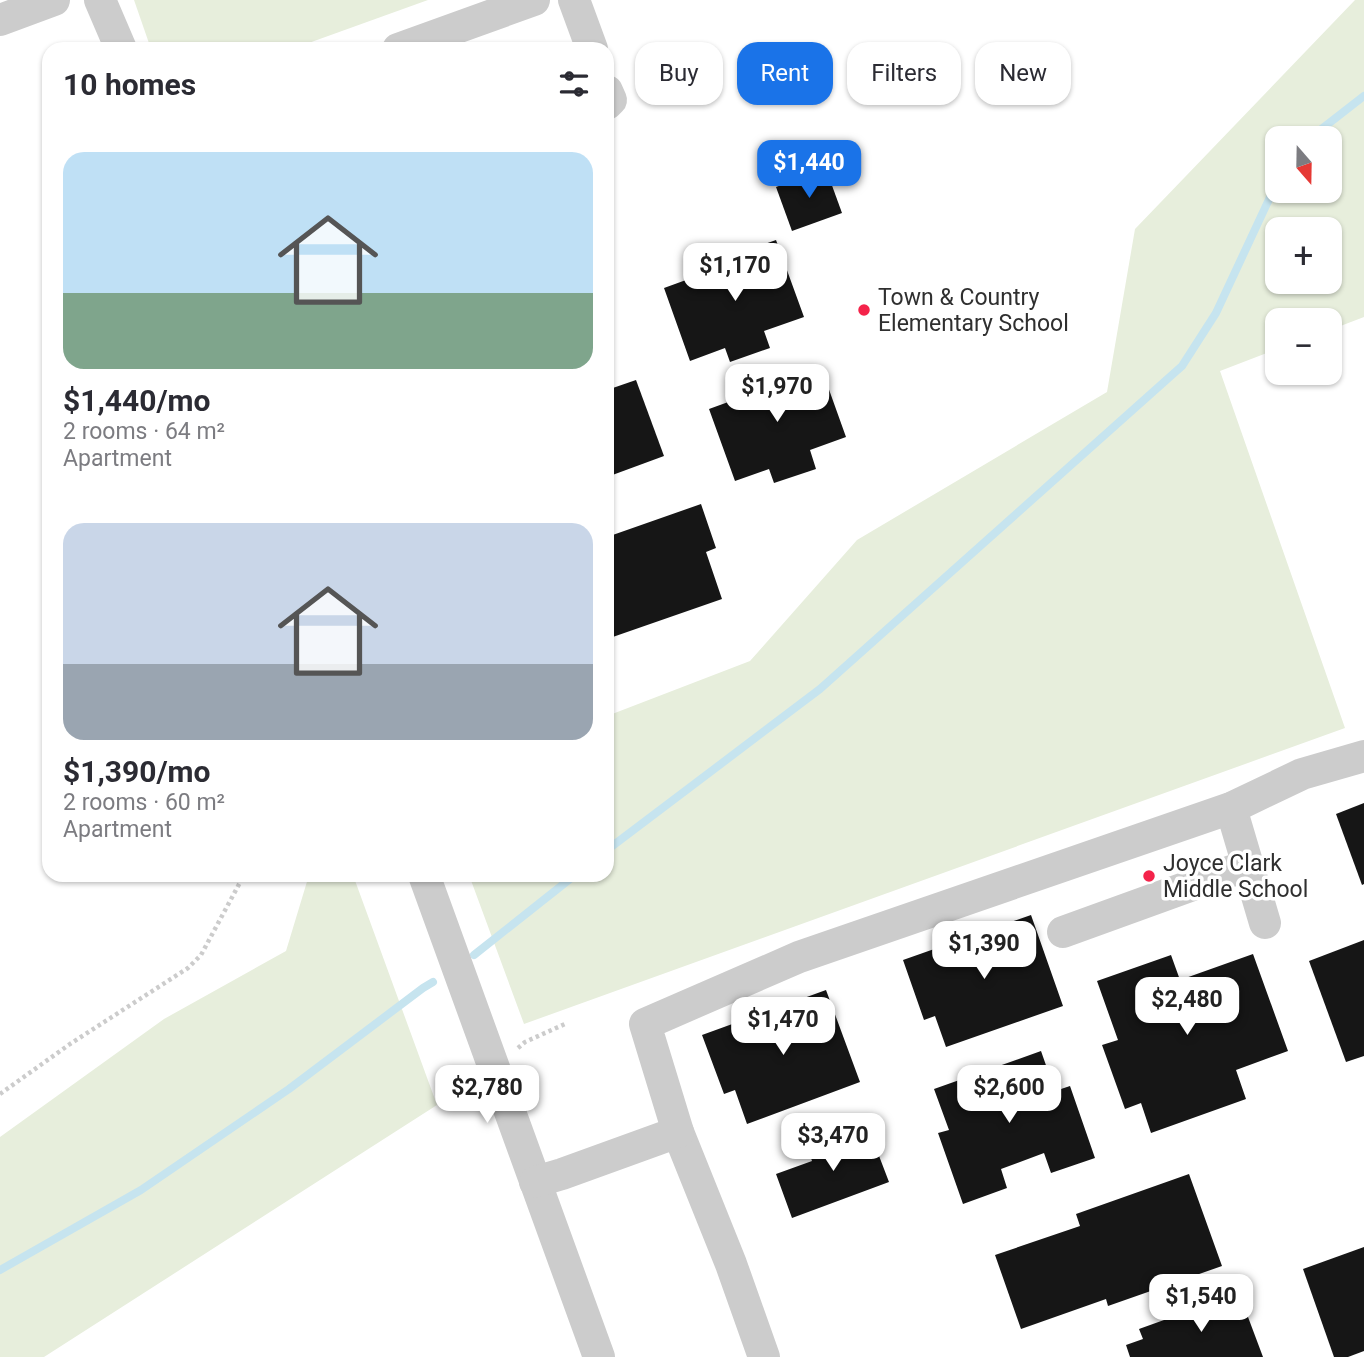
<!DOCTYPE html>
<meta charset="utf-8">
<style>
body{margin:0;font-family:Roboto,sans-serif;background:#f2f2f3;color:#2b2b33;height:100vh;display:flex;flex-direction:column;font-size:26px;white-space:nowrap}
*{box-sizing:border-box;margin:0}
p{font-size:23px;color:#7c7c81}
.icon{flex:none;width:38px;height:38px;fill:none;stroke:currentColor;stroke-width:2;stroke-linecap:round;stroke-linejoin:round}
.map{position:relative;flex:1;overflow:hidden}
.drawer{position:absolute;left:42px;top:42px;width:572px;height:840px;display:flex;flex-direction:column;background:#fff;border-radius:21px;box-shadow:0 2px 5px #0004}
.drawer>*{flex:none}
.guide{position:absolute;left:635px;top:42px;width:623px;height:63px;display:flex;gap:14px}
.needle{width:46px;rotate:160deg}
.fabs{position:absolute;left:1265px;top:126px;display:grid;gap:14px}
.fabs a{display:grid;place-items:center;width:77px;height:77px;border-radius:14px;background:#fff;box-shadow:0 2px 5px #0004;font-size:35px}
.price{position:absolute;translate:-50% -60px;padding:0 16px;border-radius:14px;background:#fff;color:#222;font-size:23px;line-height:46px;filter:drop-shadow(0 2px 4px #0008)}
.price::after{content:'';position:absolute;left:50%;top:42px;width:21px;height:16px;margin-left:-10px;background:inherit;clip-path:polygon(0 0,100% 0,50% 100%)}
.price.selected{background:#1a73e8;color:#fff}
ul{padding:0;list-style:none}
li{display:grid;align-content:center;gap:14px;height:371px;padding:0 21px}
li span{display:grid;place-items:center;height:217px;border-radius:21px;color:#555}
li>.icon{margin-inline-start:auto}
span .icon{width:126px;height:126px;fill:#fffc;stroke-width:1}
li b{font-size:30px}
h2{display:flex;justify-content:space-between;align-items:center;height:84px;padding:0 21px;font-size:30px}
.pill{padding:0 24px;border-radius:21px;background:#fff;box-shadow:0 2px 5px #0004;font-size:24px;line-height:63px}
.pill.selected{background:#1a73e8;color:#fff}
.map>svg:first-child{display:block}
.green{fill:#e7eedc;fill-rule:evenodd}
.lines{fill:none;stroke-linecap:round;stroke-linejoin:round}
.stream{stroke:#c6e4ef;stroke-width:8}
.building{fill:#161616}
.path{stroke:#ccc;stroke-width:4.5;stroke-dasharray:3.5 3.5;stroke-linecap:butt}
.minor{stroke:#ccc;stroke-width:32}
.poi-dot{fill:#f4234a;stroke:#fff;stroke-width:2.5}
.labels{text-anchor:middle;stroke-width:7;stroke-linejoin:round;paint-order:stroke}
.poi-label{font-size:23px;fill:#2f2f2f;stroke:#fff;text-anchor:start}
</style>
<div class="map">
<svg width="1364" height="1357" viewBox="0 0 1364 1357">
<rect width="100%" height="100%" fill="#fff"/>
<g class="green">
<polygon points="134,0 428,0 292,49 151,49"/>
<path d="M 1355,0 L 1364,0 L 1364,317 L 1330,330 L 1330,320 L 1278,320 L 1277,349 L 1220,371 L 1345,728 L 524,1024 L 469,875 L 607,875 L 607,716 L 750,661 L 857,540 L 1107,392 L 1135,229 ZM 1330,138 L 1330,191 L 1278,191 L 1278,138 ZM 1330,229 L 1330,282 L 1278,282 L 1278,229 Z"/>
<polygon points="309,875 353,875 437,1105 44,1357 0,1357 0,1137 164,1019 286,951"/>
</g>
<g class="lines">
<g class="stream">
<polyline points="1310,138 1364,96"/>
<polyline points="607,850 820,689 1182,366 1216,313 1278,180"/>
<polyline points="474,955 575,875"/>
<polyline points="0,1270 141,1190 289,1089 423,988 433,982"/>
</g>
</g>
<g class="building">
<polygon points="826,169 842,213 792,231 776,187"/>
<polygon points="776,240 804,317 764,331 770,348 730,362 725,348 690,361 664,288 697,276 695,269"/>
<polygon points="778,366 784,383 822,370 846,437 810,450 816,469 774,483 769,469 735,481 709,409 742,397 736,381"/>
<polygon points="636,380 664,456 607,477 607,390"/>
<polygon points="701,504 716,548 706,552 722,599 607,639 607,537"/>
<polygon points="1364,803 1364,884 1362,885 1336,814"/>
<polygon points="1031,915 1063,1006 946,1047 935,1016 924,1020 903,960"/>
<polygon points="1364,940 1364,1056 1346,1062 1309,961"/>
<polygon points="1253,954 1288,1051 1236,1070 1246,1099 1151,1133 1141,1103 1125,1109 1102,1045 1118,1040 1097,981 1171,955 1180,980"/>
<polygon points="826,990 860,1082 747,1124 735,1090 724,1094 702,1035"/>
<polygon points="1041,1051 1055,1091 1070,1086 1095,1158 1051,1173 1044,1153 1001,1169 1007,1188 963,1204 938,1133 949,1130 934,1089"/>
<polygon points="868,1127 889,1182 792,1218 776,1174 812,1161 808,1149"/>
<polygon points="1189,1174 1222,1266 1108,1306 1106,1299 1021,1329 995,1255 1080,1226 1076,1214"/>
<polygon points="1364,1247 1364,1351 1348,1357 1334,1357 1303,1269"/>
<polygon points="1239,1293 1263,1357 1130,1357 1126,1345 1143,1339 1139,1329"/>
</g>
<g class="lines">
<g class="path">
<polyline points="518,1048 525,1042 565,1024"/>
<polyline points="0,1094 70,1044 188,968 201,955 244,875"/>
</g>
<g class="minor">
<polyline points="100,0 121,49"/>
<polyline points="574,0 592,49"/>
<polyline points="0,20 54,0"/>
<polyline points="398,49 534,0"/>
<polyline points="607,91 611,100 607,104"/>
<polyline points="1231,808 1265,923"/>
<polyline points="424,875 599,1357"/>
<polyline points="1063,932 1248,865"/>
<polyline points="678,1132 731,1264 764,1357"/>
<polyline points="535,1182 562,1174 678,1132 645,1024 799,957 1231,808 1302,774 1364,756"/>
</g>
</g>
<g class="poi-dot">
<circle cx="864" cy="310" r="7"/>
<circle cx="1149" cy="876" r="7"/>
</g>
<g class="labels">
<g class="poi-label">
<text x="878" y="305">Town &amp; Country<tspan x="878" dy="26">Elementary School</tspan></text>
<text x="1163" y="871">Joyce Clark<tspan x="1163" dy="26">Middle School</tspan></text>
</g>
</g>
</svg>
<div class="fabs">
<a><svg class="needle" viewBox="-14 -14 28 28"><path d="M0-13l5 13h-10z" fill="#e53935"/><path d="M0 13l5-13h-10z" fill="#7c7c81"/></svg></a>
<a>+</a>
<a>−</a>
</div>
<b class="price selected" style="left:809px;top:200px">$1,440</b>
<b class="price" style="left:735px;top:303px">$1,170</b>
<b class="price" style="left:777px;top:424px">$1,970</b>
<b class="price" style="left:984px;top:981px">$1,390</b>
<b class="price" style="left:1187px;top:1037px">$2,480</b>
<b class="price" style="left:783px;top:1057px">$1,470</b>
<b class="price" style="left:487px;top:1125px">$2,780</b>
<b class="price" style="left:1009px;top:1125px">$2,600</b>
<b class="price" style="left:833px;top:1173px">$3,470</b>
<b class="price" style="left:1201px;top:1334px">$1,540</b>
<div class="guide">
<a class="pill">Buy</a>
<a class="pill selected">Rent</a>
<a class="pill">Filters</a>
<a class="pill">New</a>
</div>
<section class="drawer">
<h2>10 homes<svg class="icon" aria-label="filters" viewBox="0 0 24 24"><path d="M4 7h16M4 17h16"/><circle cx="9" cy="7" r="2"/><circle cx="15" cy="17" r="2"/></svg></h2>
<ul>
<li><span style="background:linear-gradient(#bfe0f5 65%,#7fa58c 0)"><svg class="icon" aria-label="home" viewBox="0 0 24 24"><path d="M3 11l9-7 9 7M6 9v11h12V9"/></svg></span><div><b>$1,440/mo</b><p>2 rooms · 64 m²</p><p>Apartment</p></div></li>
<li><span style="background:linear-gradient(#c9d6e8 65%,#9aa5b1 0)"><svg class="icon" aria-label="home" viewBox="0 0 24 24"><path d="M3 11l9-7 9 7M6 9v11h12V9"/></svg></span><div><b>$1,390/mo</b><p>2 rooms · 60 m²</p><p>Apartment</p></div></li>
</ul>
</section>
</div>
